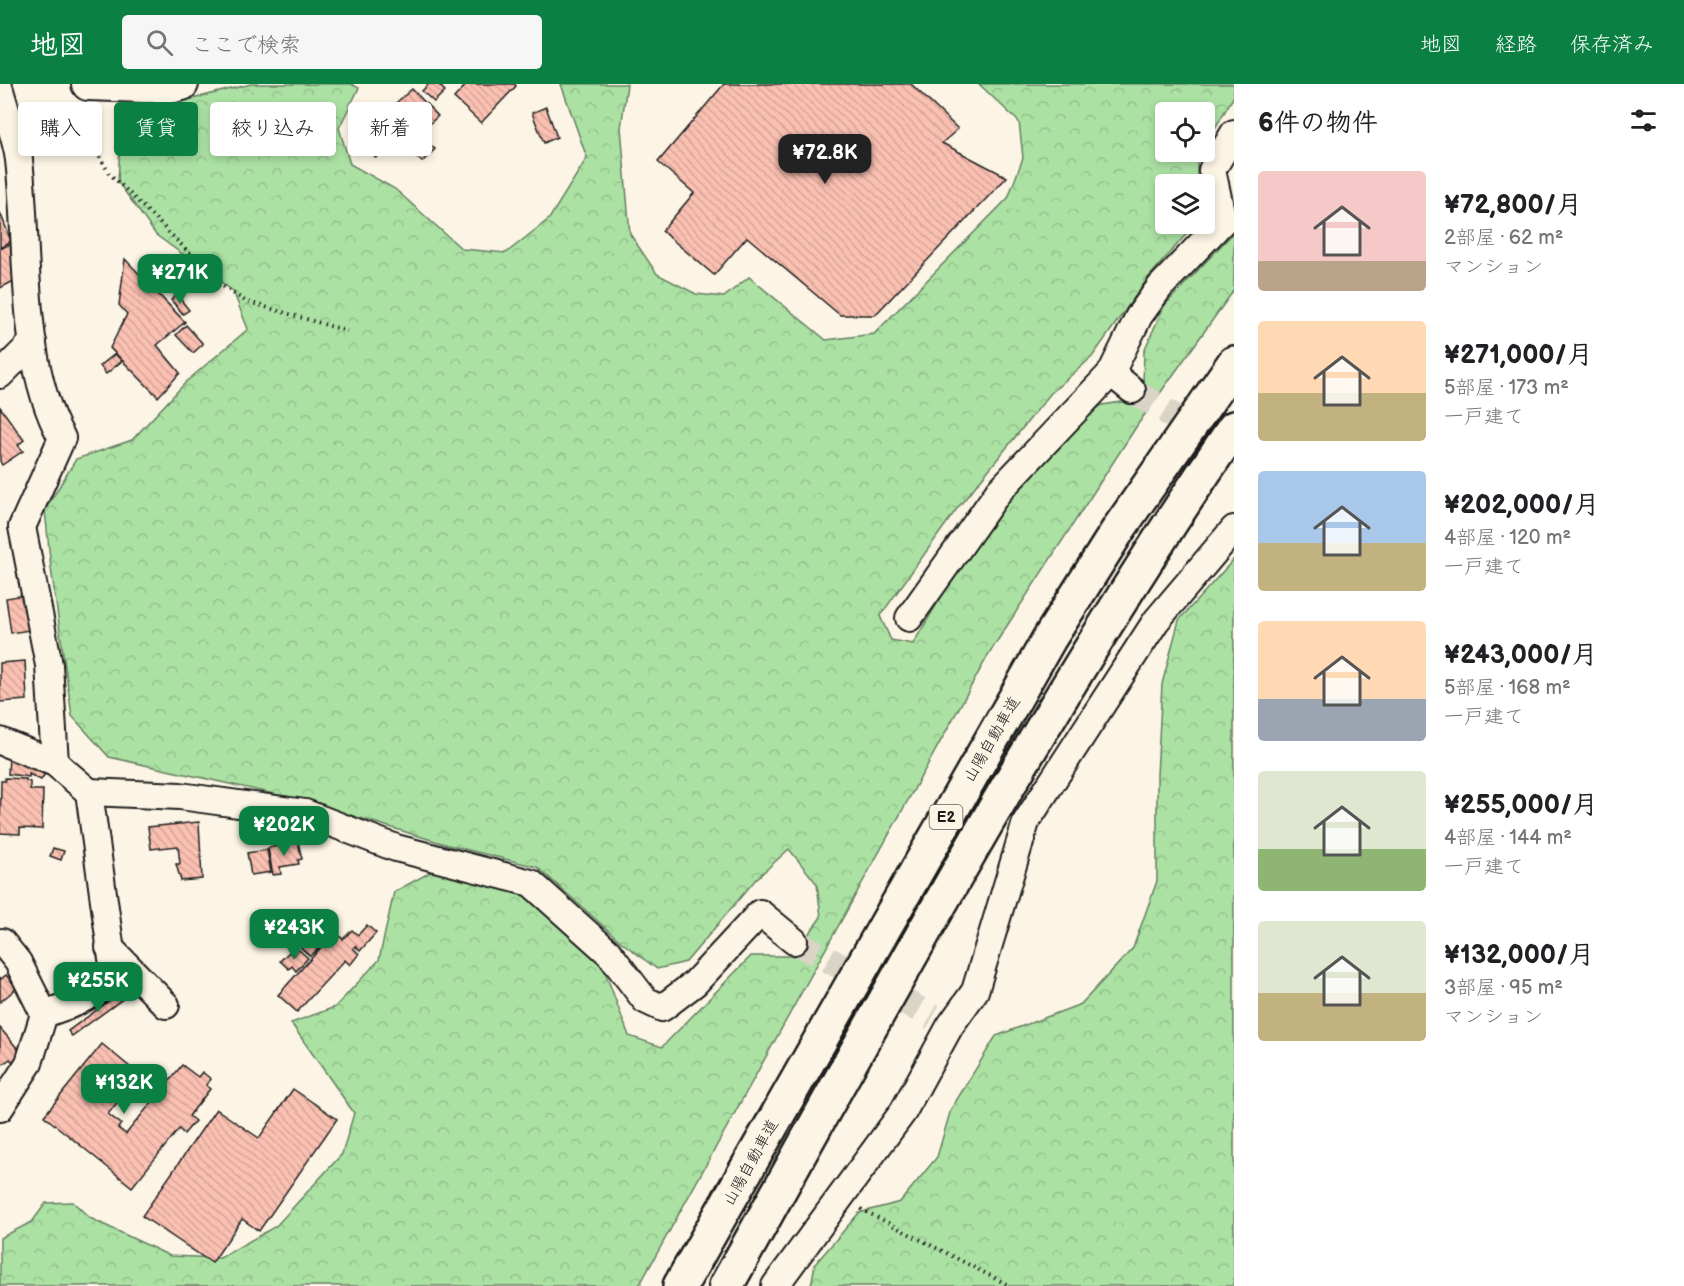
<!DOCTYPE html>
<html lang="ja">
<meta charset="utf-8">
<style>
body{margin:0;font-family:"Balsamiq Sans","Klee One",sans-serif;background:#f6f6f6;color:#202124;height:100vh;display:flex;flex-direction:column;font-size:22px;white-space:nowrap}
*{box-sizing:border-box;margin:0}
p{font-size:20px;color:#757577}
.icon{flex:none;width:33px;height:33px;fill:none;stroke:currentColor;stroke-width:2;stroke-linecap:round;stroke-linejoin:round}
.map{position:relative;flex:1;overflow:hidden}
.sheet{display:flex;flex-direction:column;background:#fff;width:450px}
.sheet>*{flex:none}
.guide{position:absolute;left:18px;top:18px;width:570px;height:54px;display:flex;gap:12px}
.fabs{position:absolute;left:1155px;top:18px;display:grid;gap:12px}
.fabs a{display:grid;place-items:center;width:60px;height:60px;border-radius:6px;background:#fff;box-shadow:0 3px 9px #0003;font-size:30px}
.price{position:absolute;translate:-50% -51px;padding:0 14px;border-radius:12px;background:#0b8043;color:#fff;font-size:20px;line-height:39px;filter:drop-shadow(0 2px 3px #0008)}
.price::after{content:'';position:absolute;left:50%;top:36px;width:18px;height:14px;margin-left:-9px;background:inherit;clip-path:polygon(0 0,100% 0,50% 100%)}
.price.on{background:#222;color:#fff}
ul{padding:0;list-style:none}
li{display:flex;align-items:center;gap:18px;height:150px;padding:0 24px}
li span{display:grid;place-items:center;flex:none;width:168px;height:120px;border-radius:6px;color:#555}
li>.icon{margin-inline-start:auto}
span .icon{width:72px;height:72px;fill:#fffc;stroke-width:1}
li b{font-size:26px}
h2{display:flex;justify-content:space-between;align-items:center;height:72px;padding:0 24px;font-size:26px}
.tag{padding:0 21px;border-radius:6px;background:#fff;box-shadow:0 3px 9px #0003;font-size:21px;line-height:54px}
.tag.on{background:#0b8043;color:#fff}
header{display:flex;align-items:center;gap:36px;box-sizing:border-box;height:84px;padding:0 30px;background:#0b8043;color:#fff}
header strong{font-size:28px}
nav{display:flex;gap:33px;margin-inline-start:auto;font-size:21px}
.search{width:420px;height:54px;background:#f6f6f6;display:flex;align-items:center;gap:15px;box-sizing:border-box;padding:0 21px;border-radius:6px;color:#757577;font-size:22px}
main{display:flex;flex:1;min-height:0}
.map>svg:first-child{display:block}
.forest{fill:url(#forest-crowns);stroke:#647e60;stroke-width:1.5}
.building{fill:url(#building-back-hatch);stroke:#1c1c1c;stroke-width:1.5}
.lines{fill:none;stroke-linecap:round;stroke-linejoin:round}
.minor-tunnel{stroke:#dad4c7;stroke-width:26;stroke-dasharray:26 13;stroke-linecap:butt}
.minor-casing{stroke:#1c1c1c;stroke-width:30}
.major-casing{stroke:#1c1c1c;stroke-width:36}
.highway-casing{stroke:#1c1c1c;stroke-width:38}
.path{stroke:#1c1c1c;stroke-width:4;stroke-dasharray:1.5 4.5;stroke-linecap:butt}
.minor{stroke:#fcf5e5;stroke-width:26}
.major{stroke:#fcf5e5;stroke-width:32}
.highway{stroke:#fcf5e5;stroke-width:33}
.labels{text-anchor:middle;stroke-width:5;stroke-linejoin:round;paint-order:stroke}
.shield{fill:#fcf5e5;stroke:#5f5d58;stroke-width:1.5}
.shield-label{font-size:15px;font-weight:bold;fill:#1c1c1c}
.street-label{font-size:16px;fill:#1c1c1c;stroke:#fcf5e5}
</style>
<header>
<strong>地図</strong>
<div class="search"><svg class="icon" aria-label="search" viewBox="0 0 24 24"><circle cx="10" cy="10" r="6"/><path d="M15 15l6 6"/></svg>ここで検索</div>
<nav><a>地図</a><a>経路</a><a>保存済み</a></nav>
</header>
<main>
<div class="map">
<svg width="1234" height="1202" viewBox="0 0 1234 1202">
<defs>
<pattern id="forest-crowns" width="20" height="18" patternUnits="userSpaceOnUse" patternTransform="scale(1.5)"><rect width="20" height="18" fill="#abe1a3"/><path d="M2 6a3 3 0 1 1 6 0M12 15a3 3 0 1 1 6 0" fill="none" stroke="#93c08c"/></pattern>
<pattern id="building-back-hatch" width="6" height="6" patternUnits="userSpaceOnUse" patternTransform="scale(1.5)"><rect width="6" height="6" fill="#fac0b2"/><path d="M-1 5l2 2M0 0l6 6M5-1l2 2" fill="none" stroke="#d6a498"/></pattern>
</defs>
<rect width="100%" height="100%" fill="#fcf5e5"/>
<filter id="ink" filterUnits="userSpaceOnUse"><feTurbulence type="fractalNoise" baseFrequency=".0167" numOctaves="2"/><feDisplacementMap in="SourceGraphic" scale="12" xChannelSelector="R" yChannelSelector="G"/><feConvolveMatrix kernelMatrix="1 2 1 2 8 2 1 2 1" color-interpolation-filters="sRGB"/></filter>
<g filter="url(#ink)">
<g class="forest">
<polygon points="251,0 351,0 359,4 339,44 350,80 395,105 462,165 506,169 549,135 587,74 561,0 627,0 621,44 630,150 657,190 696,210 724,213 749,193 826,256 874,250 1008,114 1023,74 1019,38 979,0 1234,0 1234,12 1205,61 1204,28 1166,28 1166,68 1201,68 1197,74 1197,100 1166,100 1166,140 1195,140 1148,194 1092,273 1051,309 956,426 880,532 891,556 913,560 978,451 1063,350 1102,321 1128,317 1143,300 1144,267 1164,222 1234,148 1234,206 1138,340 990,568 639,1202 0,1202 0,1154 32,1138 46,1119 73,1118 90,1134 170,1172 220,1174 276,1142 342,1070 354,1029 291,939 335,923 379,876 394,808 436,785 528,812 601,877 629,952 662,963 751,872 793,872 821,833 817,800 789,765 756,795 686,878 657,885 620,857 537,783 448,761 301,716 109,673 72,632 51,484 45,426 76,375 132,356 187,297 248,245 233,207 156,151 118,98 120,61 152,25"/>
<polygon points="1234,475 1234,1202 811,1202 815,1180 859,1129 900,1118 937,1073 951,1025 996,952 1081,920 1133,864 1157,797 1157,691 1162,600 1179,536"/>
</g>
<g class="building">
<polygon points="429,0 438,0 445,7 434,18 422,7"/>
<polygon points="467,0 515,0 516,2 481,39 454,14"/>
<polygon points="724,0 911,0 958,45 942,59 1007,93 875,231 840,231 747,153 714,191 662,147 694,109 658,78"/>
<polygon points="412,5 438,32 408,60 382,31"/>
<polygon points="546,23 557,53 544,59 532,29"/>
<polygon points="381,38 397,54 376,74 361,58"/>
<polygon points="425,56 435,65 422,78 412,69"/>
<polygon points="0,128 11,157 0,164"/>
<polygon points="12,159 22,193 0,204 0,165"/>
<polygon points="125,175 185,238 157,261 180,289 158,313 110,264 127,230 119,221"/>
<polygon points="177,211 189,226 183,230 171,216"/>
<polygon points="186,241 203,260 193,269 176,251"/>
<polygon points="115,270 122,277 106,290 100,282"/>
<polygon points="0,323 24,356 18,361 23,367 2,381 0,377"/>
<polygon points="31,510 36,545 11,549 6,514"/>
<polygon points="25,577 27,616 0,618 0,579"/>
<polygon points="9,672 46,688 41,696 29,690 29,693 8,690"/>
<polygon points="5,694 26,695 26,697 30,698 30,706 43,706 42,745 20,744 20,750 0,749 1,697 5,697"/>
<polygon points="199,738 202,795 181,797 176,780 180,780 178,762 151,765 148,743"/>
<polygon points="298,758 302,775 298,776 299,780 280,783 281,790 273,791 268,764"/>
<polygon points="53,764 64,767 61,776 50,772"/>
<polygon points="267,766 271,788 251,791 247,769"/>
<polygon points="324,837 329,842 318,854 312,849"/>
<polygon points="367,841 376,849 360,867 355,862 353,864 359,870 350,881 345,876 297,928 278,911 324,860 319,856 330,844 343,855 352,846 358,851"/>
<polygon points="311,853 321,862 310,872 301,864"/>
<polygon points="299,866 308,874 296,887 292,882 289,885 280,877 289,868 293,872"/>
<polygon points="6,891 17,904 0,918 0,893 1,895"/>
<polygon points="124,906 128,911 72,952 68,947"/>
<polygon points="0,944 23,971 14,979 10,975 3,980 0,977"/>
<polygon points="102,960 130,983 111,1007 120,1015 108,1030 121,1040 118,1044 126,1050 182,981 198,993 202,988 211,995 206,1001 210,1005 189,1032 195,1037 184,1050 179,1045 132,1103 44,1032"/>
<polygon points="293,1005 337,1035 259,1147 242,1135 212,1179 142,1132 216,1025 259,1054"/>
</g>
<g class="lines">
<g class="minor-tunnel">
<polyline points="1132,306 1234,370"/>
<polyline points="794,857 933,933"/>
</g>
<defs>
<g id="minor">
<path d="M 0,6 C 6,29 16,53 19,76 C 29,162 19,278 62,354 L 22,443 L 49,581 L 55,679"/>
<polyline points="1111,289 1132,306"/>
<polyline points="0,291 33,258"/>
<polyline points="909,534 999,407 1111,289 1139,232 1160,203 1223,137 1212,86 1234,49"/>
<polyline points="0,657 55,679 89,708 180,712 305,729 396,764 531,799 609,869 645,916 662,924 695,899 760,829 794,857"/>
<polyline points="0,860 2,858 18,878 44,930"/>
<polyline points="109,863 166,921"/>
<polyline points="0,1024 29,979 44,930 75,919 103,904 113,882 89,708"/>
<polyline points="775,1202 903,1028 950,942 975,907 1026,738 1156,537 1234,445"/>
</g>
<polyline id="major" points="88,0 170,3 182,0"/>
<g id="highway">
<polyline points="680,1202 1049,555 1120,443 1234,279"/>
<path d="M 726,1202 C 888,912 1046,618 1234,344"/>
</g>
</defs>
<use href="#minor" class="minor-casing"/>
<use href="#major" class="major-casing"/>
<use href="#highway" class="highway-casing"/>
<g class="path">
<polyline points="69,21 109,89 225,204 245,217 347,247"/>
<polyline points="861,1125 1010,1202"/>
</g>
<use href="#minor" class="minor"/>
<use href="#major" class="major"/>
<use href="#highway" class="highway"/>
</g>
</g>
<g class="labels">
<rect class="shield" x="929.5" y="721" width="33" height="24" rx="4.5"/>
<g class="shield-label">
<text x="946" y="738">E2</text>
</g>
<g class="street-label">
<text transform="translate(991 655) rotate(-60)" y="6">山陽自動車道</text>
<text transform="translate(750 1078) rotate(-61)" y="6">山陽自動車道</text>
</g>
</g>
</svg>
<div class="fabs">
<a><svg class="icon" aria-label="locate" viewBox="0 0 24 24"><circle cx="12" cy="12" r="6"/><path d="M12 2v4M12 18v4M2 12h4M18 12h4"/></svg></a>
<a><svg class="icon" aria-label="layers" viewBox="0 0 24 24"><path d="M12 4l9 5-9 5-9-5zM3 14l9 5 9-5"/></svg></a>
</div>
<b class="price on" style="left:825px;top:101px">¥72.8K</b>
<b class="price" style="left:180px;top:221px">¥271K</b>
<b class="price" style="left:284px;top:773px">¥202K</b>
<b class="price" style="left:294px;top:876px">¥243K</b>
<b class="price" style="left:98px;top:929px">¥255K</b>
<b class="price" style="left:124px;top:1031px">¥132K</b>
<div class="guide">
<a class="tag">購入</a>
<a class="tag on">賃貸</a>
<a class="tag">絞り込み</a>
<a class="tag">新着</a>
</div>
</div>
<section class="sheet">
<h2>6件の物件<svg class="icon" aria-label="filters" viewBox="0 0 24 24"><path d="M4 7h16M4 17h16"/><circle cx="9" cy="7" r="2"/><circle cx="15" cy="17" r="2"/></svg></h2>
<ul>
<li><span style="background:linear-gradient(#f6c9c9 75%,#b9a48a 0)"><svg class="icon" aria-label="home" viewBox="0 0 24 24"><path d="M3 11l9-7 9 7M6 9v11h12V9"/></svg></span><div><b>¥72,800/月</b><p>2部屋 · 62 m²</p><p>マンション</p></div></li>
<li><span style="background:linear-gradient(#ffd9b3 60%,#c2b280 0)"><svg class="icon" aria-label="home" viewBox="0 0 24 24"><path d="M3 11l9-7 9 7M6 9v11h12V9"/></svg></span><div><b>¥271,000/月</b><p>5部屋 · 173 m²</p><p>一戸建て</p></div></li>
<li><span style="background:linear-gradient(#a9c7e8 60%,#c2b280 0)"><svg class="icon" aria-label="home" viewBox="0 0 24 24"><path d="M3 11l9-7 9 7M6 9v11h12V9"/></svg></span><div><b>¥202,000/月</b><p>4部屋 · 120 m²</p><p>一戸建て</p></div></li>
<li><span style="background:linear-gradient(#ffd9b3 65%,#9aa5b1 0)"><svg class="icon" aria-label="home" viewBox="0 0 24 24"><path d="M3 11l9-7 9 7M6 9v11h12V9"/></svg></span><div><b>¥243,000/月</b><p>5部屋 · 168 m²</p><p>一戸建て</p></div></li>
<li><span style="background:linear-gradient(#dfe7d0 65%,#8fb573 0)"><svg class="icon" aria-label="home" viewBox="0 0 24 24"><path d="M3 11l9-7 9 7M6 9v11h12V9"/></svg></span><div><b>¥255,000/月</b><p>4部屋 · 144 m²</p><p>一戸建て</p></div></li>
<li><span style="background:linear-gradient(#dfe7d0 60%,#c2b280 0)"><svg class="icon" aria-label="home" viewBox="0 0 24 24"><path d="M3 11l9-7 9 7M6 9v11h12V9"/></svg></span><div><b>¥132,000/月</b><p>3部屋 · 95 m²</p><p>マンション</p></div></li>
</ul>
</section>
</main>
